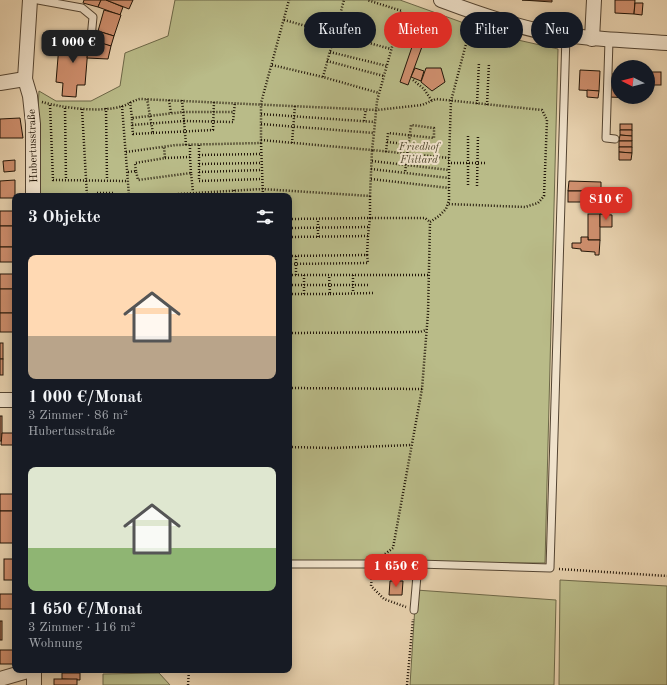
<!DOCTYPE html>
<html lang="de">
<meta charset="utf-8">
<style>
body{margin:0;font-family:"Old Standard TT",serif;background:#20242c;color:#f1f3f6;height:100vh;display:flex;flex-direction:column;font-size:15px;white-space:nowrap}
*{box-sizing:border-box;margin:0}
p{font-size:13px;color:#9ea1a6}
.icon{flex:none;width:22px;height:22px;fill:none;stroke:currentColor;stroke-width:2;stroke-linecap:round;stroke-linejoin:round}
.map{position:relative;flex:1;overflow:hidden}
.drawer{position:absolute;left:12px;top:193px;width:280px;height:480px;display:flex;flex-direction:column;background:#171b24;border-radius:8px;box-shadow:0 2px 10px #0003}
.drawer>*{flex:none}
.banner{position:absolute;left:304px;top:12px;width:303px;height:36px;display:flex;gap:8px}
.needle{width:26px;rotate:276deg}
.controls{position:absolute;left:611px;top:60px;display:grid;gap:8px}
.controls a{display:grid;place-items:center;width:44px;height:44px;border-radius:50%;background:#171b24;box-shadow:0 2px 10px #0003;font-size:20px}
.price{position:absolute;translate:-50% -34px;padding:0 9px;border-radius:8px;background:#d93025;color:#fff;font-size:13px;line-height:26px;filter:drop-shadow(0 1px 2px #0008)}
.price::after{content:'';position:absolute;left:50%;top:24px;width:12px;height:9px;margin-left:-6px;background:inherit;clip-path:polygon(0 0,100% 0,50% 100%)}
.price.selected{background:#222;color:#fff}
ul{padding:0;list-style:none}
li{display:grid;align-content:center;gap:8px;height:212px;padding:0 16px}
li span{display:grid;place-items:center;height:124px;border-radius:8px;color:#555}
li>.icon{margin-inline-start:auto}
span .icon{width:72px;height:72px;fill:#fffc;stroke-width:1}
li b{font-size:17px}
h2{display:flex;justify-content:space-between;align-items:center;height:48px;padding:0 16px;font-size:17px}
.chip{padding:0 14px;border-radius:18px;background:#171b24;box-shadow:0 2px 10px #0003;font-size:14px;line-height:36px}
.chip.selected{background:#d93025;color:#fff}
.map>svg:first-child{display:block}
.green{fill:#b9bb88;stroke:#6d6848}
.building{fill:#cf8f6e;stroke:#211508}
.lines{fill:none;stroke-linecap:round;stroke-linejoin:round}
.service-casing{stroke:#534432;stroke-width:9}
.minor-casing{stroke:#534432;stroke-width:16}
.path{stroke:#211508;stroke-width:2.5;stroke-dasharray:1 2;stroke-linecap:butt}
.service{stroke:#f0e2cb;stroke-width:7}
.minor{stroke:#f0e2cb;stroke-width:14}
.labels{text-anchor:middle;stroke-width:4;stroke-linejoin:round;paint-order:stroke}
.street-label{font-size:11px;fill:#211508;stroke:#f0e2cb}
.park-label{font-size:11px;font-style:italic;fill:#4f472e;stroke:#f0e2cb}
</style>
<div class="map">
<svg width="667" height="685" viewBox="0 0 667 685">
<rect width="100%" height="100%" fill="#e8d2af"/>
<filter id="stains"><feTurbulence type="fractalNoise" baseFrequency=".005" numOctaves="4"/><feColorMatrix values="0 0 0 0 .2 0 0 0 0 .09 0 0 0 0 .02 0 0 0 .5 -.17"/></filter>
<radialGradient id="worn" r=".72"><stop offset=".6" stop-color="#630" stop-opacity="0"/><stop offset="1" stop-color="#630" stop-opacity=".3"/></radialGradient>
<g class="green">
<polygon points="175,0 400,0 500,36 558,49 545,563 289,562 289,196 40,196 38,109 39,91 56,101 91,101 120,86 125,53 168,36"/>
<polygon points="560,580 667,586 667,685 559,685"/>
<polygon points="416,590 556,600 554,685 410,685"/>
<polygon points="159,673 170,685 103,685 103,674"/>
</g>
<g class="building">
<polygon points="84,0 101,0 98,7 83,3"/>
<polygon points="101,0 106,0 123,7 120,15 98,7"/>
<polygon points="106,0 133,0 129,9"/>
<polygon points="522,0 552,0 552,2"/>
<polygon points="615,0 635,0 634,14 615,13"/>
<polygon points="635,3 643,3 642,15 634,14"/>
<polygon points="104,10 121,15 114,36 98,31"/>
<polygon points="71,32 78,33 81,39 92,40 92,48 88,48 85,85 77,85 76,97 62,96 63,83 56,82 59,45 66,45 67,36"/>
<polygon points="101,32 114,36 111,46 99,43"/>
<polygon points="92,40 111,46 108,59 87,58 88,48 92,48"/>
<polygon points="414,41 423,44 408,85 400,82"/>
<polygon points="415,68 424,71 421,81 411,77"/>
<polygon points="426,68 441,68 445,82 432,91 421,82"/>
<polygon points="580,70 600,71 599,91 579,90"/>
<rect x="652" y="72" width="9" height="13"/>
<polygon points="610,74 616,74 616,77 618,77 618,97 633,98 609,97"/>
<polygon points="648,75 653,75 652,92 648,92"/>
<polygon points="587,90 599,91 598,98 587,97"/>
<polygon points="20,118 23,138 0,138 0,119"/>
<rect x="620" y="124" width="12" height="6"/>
<polygon points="620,130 632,130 632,136 620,135"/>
<polygon points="620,135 632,136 632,141 619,141"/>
<rect x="619" y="141" width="13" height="6"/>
<polygon points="619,147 632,147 632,153 619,152"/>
<polygon points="619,152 632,153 631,160 619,160"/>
<polygon points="15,160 15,171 4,172 3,161"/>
<polygon points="15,180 15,198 0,198 0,181"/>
<polygon points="569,181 601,182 601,203 584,202 584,191 568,191"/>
<rect x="568" y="191" width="16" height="11"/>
<rect x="0" y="211" width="15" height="15"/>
<rect x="588" y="214" width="12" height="26"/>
<polygon points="600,214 612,215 612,227 600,227"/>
<rect x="0" y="226" width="15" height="21"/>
<polygon points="581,237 588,237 588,240 600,240 599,255 595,255 595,252 581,251 581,249 572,248 572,243 581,243"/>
<rect x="0" y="247" width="15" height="15"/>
<rect x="0" y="274" width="15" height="15"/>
<rect x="0" y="289" width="15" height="24"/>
<rect x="0" y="313" width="15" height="19"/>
<rect x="0" y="343" width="3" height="16"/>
<rect x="0" y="359" width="3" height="16"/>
<rect x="0" y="416" width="2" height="25"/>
<polygon points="2,433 14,433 14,445 1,445"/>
<rect x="0" y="494" width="15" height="17"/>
<rect x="0" y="511" width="15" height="32"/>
<rect x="4" y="559" width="11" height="21"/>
<polygon points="390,581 403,581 402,595 389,595"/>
<rect x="0" y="594" width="15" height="15"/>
<rect x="0" y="621" width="2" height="19"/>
<rect x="0" y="650" width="15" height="14"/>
<polygon points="62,673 80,673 80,680 62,679"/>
<rect x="54" y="679" width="23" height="6"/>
</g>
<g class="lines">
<defs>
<g id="service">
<polyline points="38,0 82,8 93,17 91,38"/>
<polyline points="609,40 606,138 615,139"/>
<polyline points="289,564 418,564 550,568 566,35"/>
<polyline points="414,610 418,564"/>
</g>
<g id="minor">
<polyline points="30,0 25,79 30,96 33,124 33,196"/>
<path d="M 441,0 C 473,12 506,24 540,31 C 582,39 624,40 667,43"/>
<polyline points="592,39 594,0"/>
<polyline points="0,83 25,79"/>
<polyline points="0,400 15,400"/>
<polyline points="0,679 31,670"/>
<polyline points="34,685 34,670"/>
</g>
</defs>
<use href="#service" class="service-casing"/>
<use href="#minor" class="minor-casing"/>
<g class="path">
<polyline points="284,20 391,49"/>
<polyline points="330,52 387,66"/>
<polyline points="327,61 384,76"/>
<polyline points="272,65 323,77 379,93"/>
<polyline points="323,77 344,0"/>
<polyline points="413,80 424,89 432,101"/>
<polyline points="169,100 171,113"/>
<polyline points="182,100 184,121 233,122 235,102"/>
<path d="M 42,102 C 63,108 102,113 123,106 C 129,104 134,100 140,99 L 377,110 L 422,105 L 436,99 L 542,110 L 547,120 L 544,196 L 538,203 L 525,207 L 448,204"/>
<polyline points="130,102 132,118"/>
<polyline points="477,104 479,62"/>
<polyline points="50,105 53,180 128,181"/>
<polyline points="487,105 489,63"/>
<polyline points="122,106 129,196"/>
<polyline points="65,108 66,180"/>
<polyline points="106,108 107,180"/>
<polyline points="82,109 87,196"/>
<polyline points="261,114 375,122"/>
<polyline points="364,121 366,109"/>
<polyline points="261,124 374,133 377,101 402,11 367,0"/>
<polyline points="132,125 133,134 153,133 147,99"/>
<polyline points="153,133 213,130 214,101"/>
<polyline points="468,136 468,187"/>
<polyline points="261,140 372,150 374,133"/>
<polyline points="387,142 424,146"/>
<polyline points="261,143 263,196"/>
<polyline points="292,143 295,105"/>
<polyline points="186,145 184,121 132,125 132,118 183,112 234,112"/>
<polyline points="199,145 199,181 262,179"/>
<polyline points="126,152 176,145 261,143 261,103 289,0"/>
<path d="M 386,152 L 388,133 L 434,138 L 434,128 L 411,125 C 409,141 407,157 405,173"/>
<polyline points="199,155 261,154"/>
<polyline points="190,157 191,173"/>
<polyline points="165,158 190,157 190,145"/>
<polyline points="372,161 449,170"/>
<polyline points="448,163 485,163"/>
<polyline points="199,164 261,163"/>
<polyline points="371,169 449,178"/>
<polyline points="136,171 135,163 165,158 164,147"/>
<polyline points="128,172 136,171 138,180 191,173 193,192"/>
<polyline points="199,172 261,170"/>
<polyline points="371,179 449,188"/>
<polyline points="477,186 478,135"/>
<polyline points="234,190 235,196"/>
<polyline points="97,193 114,193 114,196"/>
<polyline points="145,196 262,189 370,196 372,150 449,158"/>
<polyline points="289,219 370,218 370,196"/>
<polyline points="289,228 369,227"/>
<polyline points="289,237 368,236 370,218 425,218 430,222"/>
<polyline points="318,237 318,219"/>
<polyline points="367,255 368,236"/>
<polyline points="289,256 367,255 368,263 289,264"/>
<polyline points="296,256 296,275"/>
<polyline points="289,275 428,275"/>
<polyline points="353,275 353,293"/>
<polyline points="289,285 369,285"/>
<polyline points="289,294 330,294 329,275"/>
<polyline points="304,294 304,275"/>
<polyline points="330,294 373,293"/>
<polyline points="289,333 420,332 426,330"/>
<polyline points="289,388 422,389"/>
<polyline points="289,447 332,448 412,445"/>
<polyline points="385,554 393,548 422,389 428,313 430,222 439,216 446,209 449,200 449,158 451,101 471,25"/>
<polyline points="559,569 667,576"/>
<polyline points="372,573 371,586 384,599 406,607"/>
<polyline points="188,685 189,670"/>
<polyline points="407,685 413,619"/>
</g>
<use href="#service" class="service"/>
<use href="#minor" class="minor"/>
</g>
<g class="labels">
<g class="street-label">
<text transform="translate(32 146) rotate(-92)" y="4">Hubertusstraße</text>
</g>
<g class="park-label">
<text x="419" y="150">Friedhof<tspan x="419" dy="13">Flittard</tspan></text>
</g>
</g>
<rect width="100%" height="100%" filter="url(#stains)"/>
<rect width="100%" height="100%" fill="url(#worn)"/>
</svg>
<div class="controls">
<a><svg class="needle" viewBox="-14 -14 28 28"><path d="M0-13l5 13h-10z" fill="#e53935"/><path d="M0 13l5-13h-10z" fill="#9ea1a6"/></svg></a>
</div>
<b class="price selected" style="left:73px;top:64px">1 000 €</b>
<b class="price" style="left:606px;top:221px">810 €</b>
<b class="price" style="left:396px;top:588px">1 650 €</b>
<div class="banner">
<a class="chip">Kaufen</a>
<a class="chip selected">Mieten</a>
<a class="chip">Filter</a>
<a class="chip">Neu</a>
</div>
<section class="drawer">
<h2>3 Objekte<svg class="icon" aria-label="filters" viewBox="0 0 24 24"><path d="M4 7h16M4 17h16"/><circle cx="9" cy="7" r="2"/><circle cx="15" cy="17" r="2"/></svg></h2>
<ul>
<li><span style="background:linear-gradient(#ffd9b3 65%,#b9a48a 0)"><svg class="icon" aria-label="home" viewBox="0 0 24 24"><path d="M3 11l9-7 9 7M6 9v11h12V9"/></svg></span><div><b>1 000 €/Monat</b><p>3 Zimmer · 86 m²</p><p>Hubertusstraße</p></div></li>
<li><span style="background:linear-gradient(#dfe7d0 65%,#8fb573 0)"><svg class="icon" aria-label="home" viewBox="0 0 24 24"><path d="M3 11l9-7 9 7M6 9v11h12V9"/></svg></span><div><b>1 650 €/Monat</b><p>3 Zimmer · 116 m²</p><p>Wohnung</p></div></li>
</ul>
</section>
</div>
